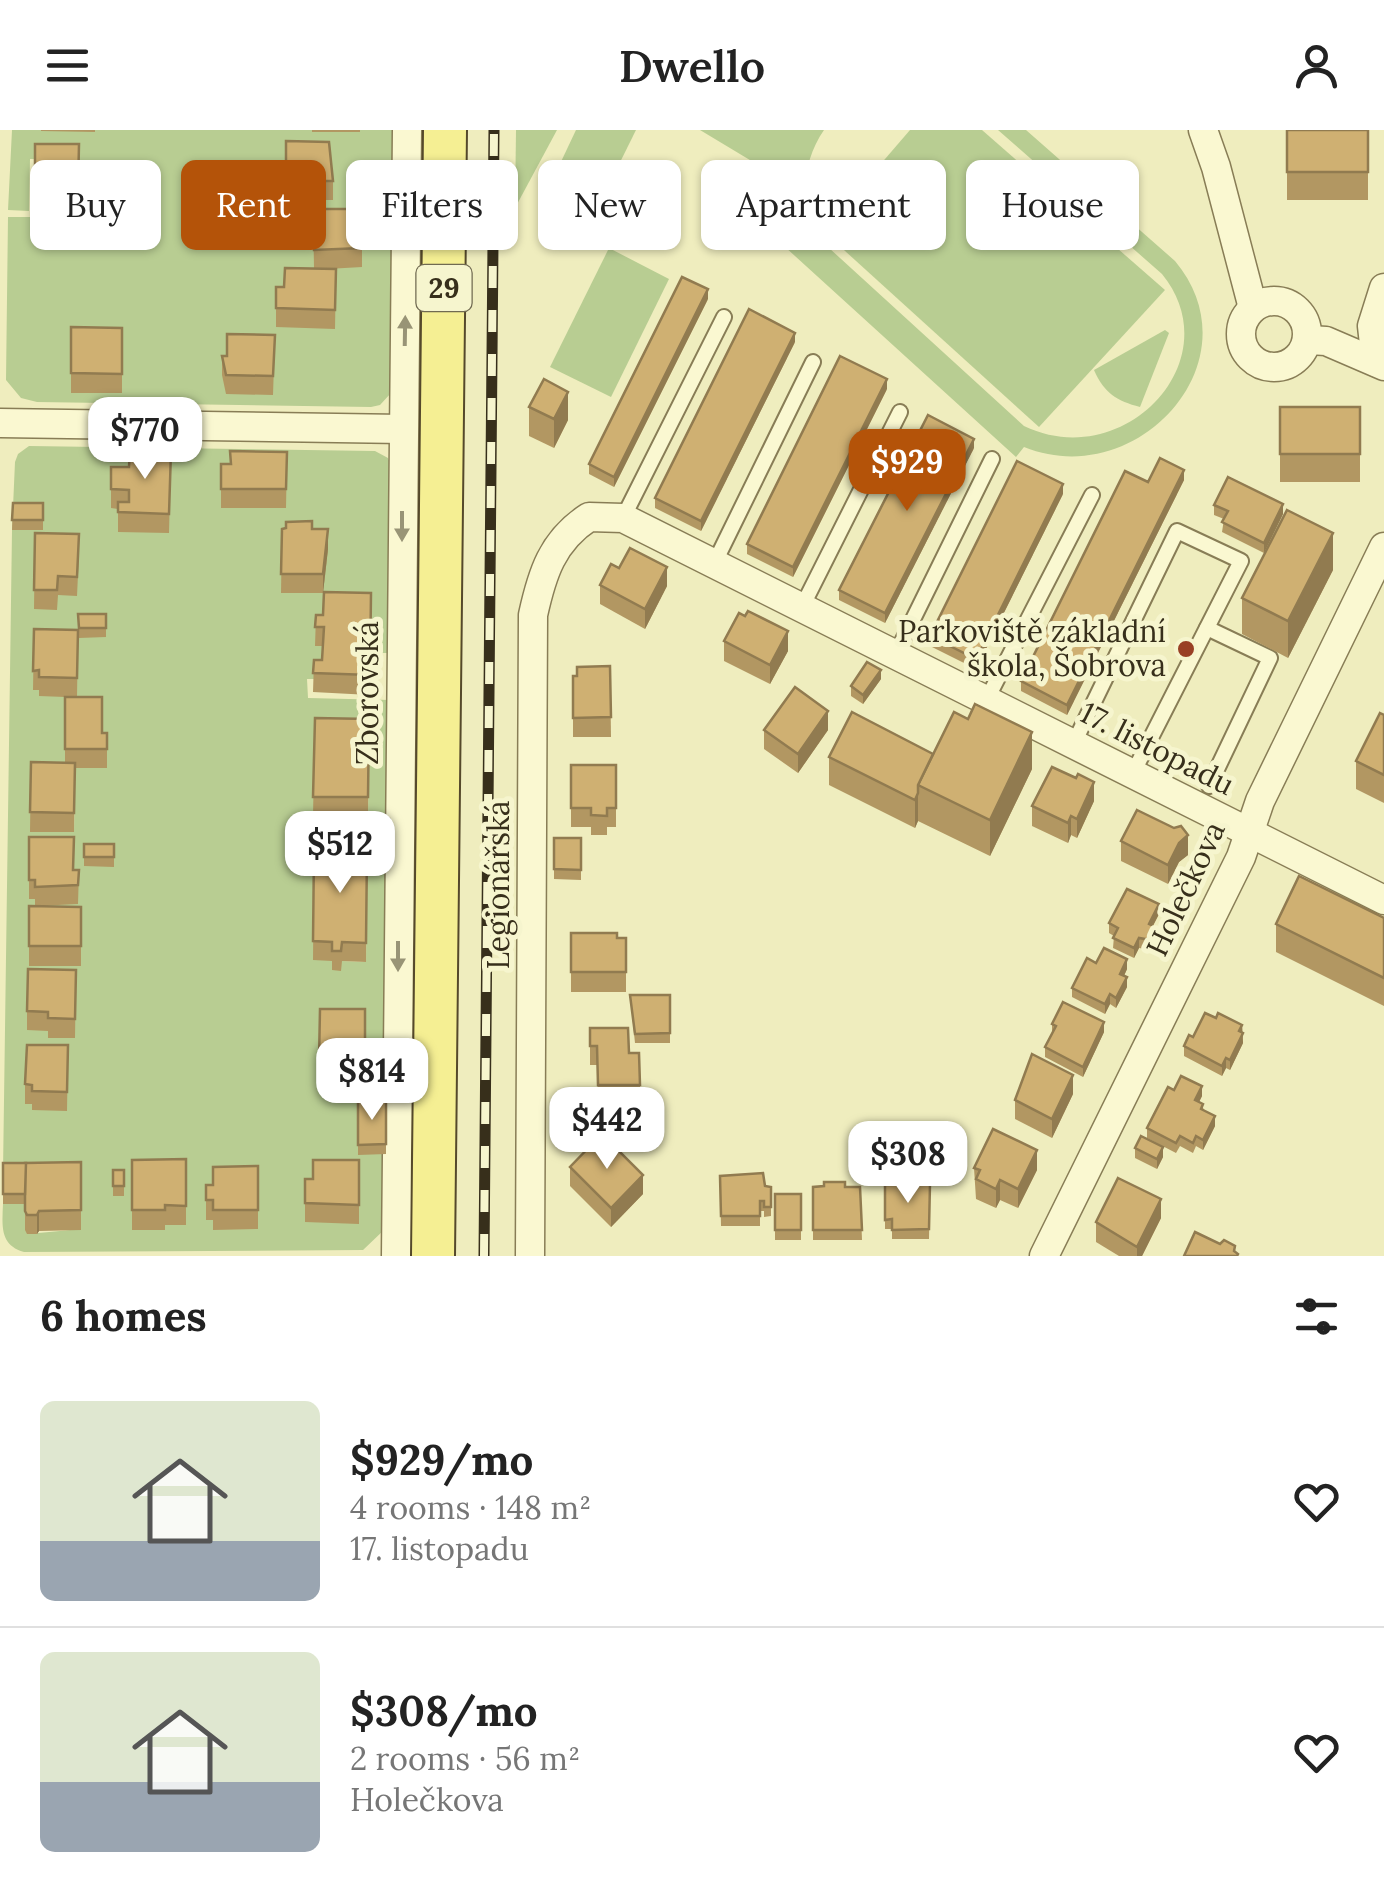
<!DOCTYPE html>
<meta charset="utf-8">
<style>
body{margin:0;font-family:Lora,serif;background:#f2f2f2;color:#222;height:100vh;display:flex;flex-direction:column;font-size:38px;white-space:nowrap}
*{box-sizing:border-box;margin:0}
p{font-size:32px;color:#767676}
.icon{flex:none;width:55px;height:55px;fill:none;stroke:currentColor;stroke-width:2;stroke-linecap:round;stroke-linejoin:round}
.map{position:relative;height:1126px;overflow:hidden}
.sheet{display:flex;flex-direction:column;background:#fff;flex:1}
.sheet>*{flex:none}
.banner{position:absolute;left:30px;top:30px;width:1325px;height:90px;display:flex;gap:20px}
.price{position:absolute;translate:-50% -85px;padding:0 22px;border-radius:20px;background:#fff;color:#222;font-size:32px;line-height:65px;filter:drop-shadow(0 2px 5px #0008)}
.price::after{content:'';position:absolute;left:50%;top:60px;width:30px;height:22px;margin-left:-15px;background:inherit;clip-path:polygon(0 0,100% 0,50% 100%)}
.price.selected{background:#b45309;color:#fff}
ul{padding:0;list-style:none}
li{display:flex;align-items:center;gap:30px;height:250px;padding:0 40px}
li+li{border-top:2px solid #e0e0e0}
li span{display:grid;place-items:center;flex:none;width:280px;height:200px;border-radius:15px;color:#555}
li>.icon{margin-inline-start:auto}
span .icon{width:120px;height:120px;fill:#fffc;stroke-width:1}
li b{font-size:42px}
h2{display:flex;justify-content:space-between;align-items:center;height:120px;padding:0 40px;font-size:42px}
.pill{padding:0 35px;border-radius:15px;background:#fff;box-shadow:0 2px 8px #0004;font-size:35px;line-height:90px}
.pill.selected{background:#b45309;color:#fff}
header{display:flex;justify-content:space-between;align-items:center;height:130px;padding:0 40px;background:#fff;font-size:45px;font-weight:600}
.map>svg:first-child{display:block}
.green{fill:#b8cd92;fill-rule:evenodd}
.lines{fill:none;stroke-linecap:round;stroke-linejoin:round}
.service-casing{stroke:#887d56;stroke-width:18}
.minor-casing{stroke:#887d56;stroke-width:31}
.primary-casing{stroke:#55492b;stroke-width:46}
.service{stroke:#faf8d1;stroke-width:14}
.minor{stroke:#faf8d1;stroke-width:28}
.primary{stroke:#f5ef93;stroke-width:42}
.rail-casing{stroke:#372f1b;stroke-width:11}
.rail{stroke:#f6f5ce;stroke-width:8;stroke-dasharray:22;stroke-linecap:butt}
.wall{fill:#b29762}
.shaded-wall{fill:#917b50}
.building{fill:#cfb072;stroke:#917b50;stroke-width:2.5}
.oneway{fill:#989476}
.poi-dot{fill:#994024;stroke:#f6f5ce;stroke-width:4}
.labels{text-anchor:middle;stroke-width:10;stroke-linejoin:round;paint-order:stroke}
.shield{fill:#f6f5ce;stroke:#706a51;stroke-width:2.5}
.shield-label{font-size:28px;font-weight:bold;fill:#372f1b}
.poi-label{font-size:30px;fill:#372f1b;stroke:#f6f5ce;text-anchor:end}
.street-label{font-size:30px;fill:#372f1b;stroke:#f6f5ce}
</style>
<header><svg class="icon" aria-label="menu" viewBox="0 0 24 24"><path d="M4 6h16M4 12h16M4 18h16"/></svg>Dwello<svg class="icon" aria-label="person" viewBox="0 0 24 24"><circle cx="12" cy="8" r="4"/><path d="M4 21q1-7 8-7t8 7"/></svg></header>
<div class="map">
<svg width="1384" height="1126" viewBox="0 0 1384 1126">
<rect width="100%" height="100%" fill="#efedbe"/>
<g class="green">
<polygon points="12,0 397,0 391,263 380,275 371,277 37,272 21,268 6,250 8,87 47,87 48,80 77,81 79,30 30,29 29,81 8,80"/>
<polygon points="516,0 557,0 515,78"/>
<polygon points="576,0 636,0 588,97 541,74"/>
<path d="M 700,0 L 824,0 C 802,32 799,73 817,107 L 1024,296 C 1124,344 1232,230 1162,144 L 998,0 L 1026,0 L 1175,131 C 1258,230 1138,363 1024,317 L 1016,327 L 740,76 L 756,55 L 786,81 L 785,51 Z"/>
<polygon points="910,0 982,0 1165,160 1039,297 823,101"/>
<polygon points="609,118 669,149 611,267 550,237"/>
<path d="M 1165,200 L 1169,203 L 1140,277 C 1117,271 1104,263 1094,240 Z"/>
<path d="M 29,316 L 375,321 L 388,328 L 393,340 L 391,523 L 370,523 L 324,516 L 322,549 L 307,549 L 308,568 L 390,570 L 389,698 L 360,716 L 388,717 L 385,1099 L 363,1120 L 24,1122 C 0,1115 2,1097 3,1074 L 25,1074 L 28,1104 L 81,1099 L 3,1042 L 12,400 L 15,332 L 18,324 ZM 369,608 L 368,686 L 313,686 ZM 75,653 L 74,702 L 30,702 ZM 367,740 L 366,832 L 342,831 L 312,804 L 313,766 Z"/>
</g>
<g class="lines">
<defs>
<g id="service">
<polyline points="623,388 724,187"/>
<polyline points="714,434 813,232"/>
<polyline points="802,477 900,282"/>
<polyline points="1207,498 1270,528 1209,656"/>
<polyline points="895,526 992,329"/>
<polyline points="987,569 1092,365"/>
<polyline points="1074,613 1177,401 1241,431 1133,643"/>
</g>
<g id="minor">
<polyline points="1203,0 1216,37 1253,178"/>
<circle cx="1274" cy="204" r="33"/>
<polyline points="1309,210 1326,211 1384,236"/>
<polyline points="1376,232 1372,196 1384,158"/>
<polyline points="0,293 403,299"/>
<polyline points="396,1126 407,0"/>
<path d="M 530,1126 L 533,485 C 542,444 552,411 589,387 L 623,388 L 1384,770"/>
<polyline points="1044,1126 1241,727 1260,671 1384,417"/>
</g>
<polyline id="primary" points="433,1126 445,0"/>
</defs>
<use href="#service" class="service-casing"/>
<use href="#minor" class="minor-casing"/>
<use href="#primary" class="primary-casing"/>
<use href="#service" class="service"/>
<use href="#minor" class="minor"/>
<use href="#primary" class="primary"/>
<defs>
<polyline id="rail" points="484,1126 494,0"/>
</defs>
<use href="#rail" class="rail-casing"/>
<use href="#rail" class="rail"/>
</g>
<g class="wall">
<polygon points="41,0 95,0 95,2 41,1"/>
<rect x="312" y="0" width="48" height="2"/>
<rect x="1287" y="0" width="81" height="70"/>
<polygon points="286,11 333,51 333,70 321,70 321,78 286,78"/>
<polygon points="35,14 79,14 78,81 35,80"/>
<polygon points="313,79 362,79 362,137 327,139 336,139 335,199 276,197 276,157 284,157 314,138"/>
<polygon points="708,169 614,357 589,344 589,334"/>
<polygon points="71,197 122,198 122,263 71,263"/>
<polygon points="275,205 273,265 226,264 222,245 222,226 227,226"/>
<polygon points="795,212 701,401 655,378 655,368"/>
<polygon points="887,259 793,447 747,424 747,414"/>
<polygon points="529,277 568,290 554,318 529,306"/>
<rect x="1280" y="277" width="80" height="75"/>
<polygon points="974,318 885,493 839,470 839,460"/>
<polygon points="171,321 169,403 118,402 118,379 111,378 111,359 129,337"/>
<polygon points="287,322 286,378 221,378 221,334 231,334"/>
<polygon points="1184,350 1067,585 1021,561 1021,551 1148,352"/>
<polygon points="1063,364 976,539 930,516 930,506"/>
<polygon points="13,373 43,373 43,400 12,400"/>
<polygon points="1214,375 1283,384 1264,423 1222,402 1224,389 1214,385"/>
<polygon points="282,399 312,399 328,419 323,463 281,463"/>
<polygon points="35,403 79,423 77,466 58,465 57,480 34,479"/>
<polygon points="619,438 667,456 645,499 600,474 600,455"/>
<polygon points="1333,440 1288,528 1242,504 1242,468"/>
<polygon points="371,463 370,565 313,562 314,530 322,530 323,516 315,516 316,485 323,485"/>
<polygon points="78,484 106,484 106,507 79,508"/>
<polygon points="34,499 78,500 77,567 102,603 107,603 107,638 75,638 74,702 30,702 31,632 65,633 65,567 39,566 39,560 33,560"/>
<polygon points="724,511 788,521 770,554 724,531"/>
<polygon points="610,536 611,607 573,607 573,546"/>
<polygon points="881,549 863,574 851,566 851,556"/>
<polygon points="1384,585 1384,673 1356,659 1356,631"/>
<polygon points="315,588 369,589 368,687 313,686"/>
<polygon points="764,600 828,600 798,643 764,619"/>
<polygon points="933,624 1032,639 990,726 918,691 915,698 829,655 829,627"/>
<polygon points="571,635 616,635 616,697 607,697 607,705 591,705 591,697 571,697"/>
<polygon points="1094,671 1077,708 1071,705 1068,713 1032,696 1032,676"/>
<polygon points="360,688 389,689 388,717 360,717"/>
<polygon points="554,708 581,708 581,750 554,749"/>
<polygon points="1121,711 1188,725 1179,732 1168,754 1121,731"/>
<polygon points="114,714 114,737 84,736 84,727"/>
<polygon points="314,720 367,721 366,832 342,831 341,841 332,840 332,831 313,830"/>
<polygon points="74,740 79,740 78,774 38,776 81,777 81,836 29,836 29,776 35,776 35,769 29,769 29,750"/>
<polygon points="1159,784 1153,796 1157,808 1151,820 1139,818 1134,828 1113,818 1114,806 1109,803 1109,793"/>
<polygon points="1384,788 1384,876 1276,822 1276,794"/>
<polygon points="571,803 626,808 626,862 571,862"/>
<polygon points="1096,833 1127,839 1124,846 1127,857 1116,878 1110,874 1105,884 1072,867 1072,858"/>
<polygon points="76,840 75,908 48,908 48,901 27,900 27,881"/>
<polygon points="630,865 670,865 670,913 635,913"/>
<polygon points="320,879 365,879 365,950 354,950 354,958 330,958 330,950 319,950"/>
<polygon points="1216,888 1242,895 1243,913 1230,940 1226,938 1222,946 1184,926 1184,916"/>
<polygon points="1052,894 1104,902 1083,947 1045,927 1045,917 1052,904"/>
<polygon points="590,898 629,923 640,955 640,974 598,975 597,935 590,935"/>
<polygon points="68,915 67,981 32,980 32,974 25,974 25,954"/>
<polygon points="1174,960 1202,966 1199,972 1215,996 1203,1020 1196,1016 1193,1023 1180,1016 1176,1023 1147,1008 1147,998"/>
<polygon points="1073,964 1052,1008 1015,989 1015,970"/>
<polygon points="358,971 386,971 386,1024 358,1025"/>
<polygon points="1135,1018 1163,1027 1157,1039 1135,1028"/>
<polygon points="186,1029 186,1095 165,1095 165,1100 132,1100 132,1030"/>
<polygon points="359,1030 359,1094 305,1092 305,1049 313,1049"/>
<polygon points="81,1032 81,1100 39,1101 37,1104 27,1104 25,1100 25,1074 3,1074 3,1033"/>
<polygon points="258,1036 258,1099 213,1100 213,1090 206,1090 206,1055 213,1055"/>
<polygon points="570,1037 643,1064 611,1097 570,1056"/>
<polygon points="974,1038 1037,1040 1018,1078 1000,1070 996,1078 976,1069"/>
<rect x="113" y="1040" width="11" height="26"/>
<polygon points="720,1046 771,1057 771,1086 764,1087 764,1081 760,1081 760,1096 721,1096"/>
<polygon points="930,1054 929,1109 892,1109 892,1099 885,1099 885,1055"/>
<polygon points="813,1057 860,1057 862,1110 813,1110"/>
<rect x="775" y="1064" width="26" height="46"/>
<polygon points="1161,1088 1142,1126 1119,1126 1096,1112 1096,1092"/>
</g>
<g class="shaded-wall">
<polygon points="708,159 708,169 614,357 614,347"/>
<polygon points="795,203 795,212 701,401 701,391"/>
<polygon points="887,249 887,259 793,447 793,437"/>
<polygon points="568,262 568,290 554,318 554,289"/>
<polygon points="974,309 974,318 885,493 885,483"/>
<polygon points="1184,340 1184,350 1067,585 1067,575"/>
<polygon points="1063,354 1063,364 976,539 976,529"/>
<polygon points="1283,374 1283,384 1264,423 1264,413"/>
<polygon points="328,399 328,419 323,463 323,444"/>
<polygon points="1333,403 1333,440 1288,528 1288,491"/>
<polygon points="667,437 667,456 645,499 645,479"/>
<polygon points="788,501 788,521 770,554 770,535"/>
<polygon points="881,540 881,549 863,574 863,565"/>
<polygon points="828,581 828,600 798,643 798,624"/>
<polygon points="1032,602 1032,639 990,726 990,690"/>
<polygon points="1094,652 1094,671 1077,708 1077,689"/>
<polygon points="918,663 918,691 915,698 915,670"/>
<polygon points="1071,686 1071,705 1068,713 1068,693"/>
<polygon points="1188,705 1188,725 1179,732 1168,754 1168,735 1179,713"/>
<polygon points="1159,774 1159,784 1149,803 1149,794"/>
<polygon points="1157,798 1157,808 1151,820 1151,810"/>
<polygon points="1139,808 1139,818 1134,828 1134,818"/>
<polygon points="1127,829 1127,839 1120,854 1120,844"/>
<polygon points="1127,847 1127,857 1116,878 1116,868"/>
<polygon points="1110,864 1110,874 1105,884 1105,874"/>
<polygon points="1104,892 1104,902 1083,947 1083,937"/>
<polygon points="1242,895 1243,913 1230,940 1230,930"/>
<polygon points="1226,928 1226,938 1222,946 1222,936"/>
<polygon points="1073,945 1073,964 1052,1008 1052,989"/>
<polygon points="1202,956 1202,966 1195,980 1195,970"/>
<polygon points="1215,986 1215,996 1203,1020 1203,1010"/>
<polygon points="1163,1017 1163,1027 1157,1039 1157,1029"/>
<polygon points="1037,1020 1037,1040 1018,1078 1018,1059"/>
<polygon points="643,1045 643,1064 611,1097 611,1078"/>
<polygon points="1000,1050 1000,1070 996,1078 996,1059"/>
<polygon points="1161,1069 1161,1088 1142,1126 1137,1126 1137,1117"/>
<polygon points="39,1081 39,1101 37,1104 37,1085"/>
</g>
<g class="building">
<rect x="1287" y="0" width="81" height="42"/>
<polygon points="286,11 329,12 333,51 321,51 321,59 286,59"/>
<polygon points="35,14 79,14 78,61 35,61"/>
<polygon points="313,79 362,79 362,118 314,120"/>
<polygon points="285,138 336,139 335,180 276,178 276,157 284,157"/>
<polygon points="682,147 708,159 614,347 589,334"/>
<polygon points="749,179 795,203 701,391 655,368"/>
<polygon points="71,197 122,198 122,244 71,243"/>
<polygon points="227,204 275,205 273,246 226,245 222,226 227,226"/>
<polygon points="840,226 887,249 793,437 747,414"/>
<polygon points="544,249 568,262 554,289 529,277"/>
<rect x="1280" y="277" width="80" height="47"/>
<polygon points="928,285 974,309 885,483 839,460"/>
<polygon points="130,320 171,321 169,384 118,382 118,372 129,372 129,360 111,359 111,337 129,337"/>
<polygon points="230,321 287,322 286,359 221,359 221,334 231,334"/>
<polygon points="1160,328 1184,340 1067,575 1021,551 1125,341 1148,352"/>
<polygon points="1017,331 1063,354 976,529 930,506"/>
<polygon points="1228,347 1283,374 1264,413 1222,392 1228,381 1214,375"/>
<polygon points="13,373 43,373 43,390 12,390"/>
<polygon points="1287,380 1333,403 1288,491 1242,468"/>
<polygon points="312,391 312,399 328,399 323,444 281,444 282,399 286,398 286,392"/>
<polygon points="35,403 79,404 77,447 58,446 57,460 34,460"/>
<polygon points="630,418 667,437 645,479 600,455 611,434 619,438"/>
<polygon points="324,462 371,463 370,545 313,543 314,530 322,530 324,497 315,497 316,485 323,485"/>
<polygon points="748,481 788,501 770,535 724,511 739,483 745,486"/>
<polygon points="78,484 106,484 106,498 79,498"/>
<polygon points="34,499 78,500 77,548 39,547 39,540 33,541"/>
<polygon points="867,532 881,540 863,565 851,556"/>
<polygon points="610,536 611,587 573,588 573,546 577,546 577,537"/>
<polygon points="795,557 828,581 798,624 764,600"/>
<polygon points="65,567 102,567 102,603 107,603 107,619 65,619"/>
<polygon points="975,574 1032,602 990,690 918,655 954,582 968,589"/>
<polygon points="852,582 933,624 918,655 918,663 915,670 829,627"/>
<polygon points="1380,583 1384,585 1384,645 1356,631"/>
<polygon points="315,588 369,589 368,667 313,667"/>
<polygon points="31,632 75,633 74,683 30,682"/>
<polygon points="571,635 616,635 616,678 607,678 607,686 591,685 591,678 571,678"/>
<polygon points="1052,637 1076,648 1078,644 1094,652 1077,689 1071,686 1068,693 1032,676"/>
<polygon points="1137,680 1174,698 1181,696 1188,705 1179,713 1168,735 1121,711"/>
<polygon points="360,688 389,689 388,707 360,707"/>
<polygon points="29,707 74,707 73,740 79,740 78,755 35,757 35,750 29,750"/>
<polygon points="554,708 581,708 581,740 554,739"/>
<polygon points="333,711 342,712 342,721 367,721 366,813 342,812 341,821 332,821 332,812 313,811 314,720 332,721"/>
<rect x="84" y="714" width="30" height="13"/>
<polygon points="1299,746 1384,788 1384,848 1276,794"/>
<polygon points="1127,759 1159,774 1149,794 1157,798 1151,810 1139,808 1134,818 1113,808 1118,798 1109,793"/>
<polygon points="29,776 81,777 81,816 29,816"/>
<polygon points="571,803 617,803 617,808 626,808 626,842 571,842"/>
<polygon points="1104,818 1127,829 1120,844 1127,847 1116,868 1110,864 1105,874 1072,858 1087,828 1096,833"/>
<polygon points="28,839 76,840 75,889 48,888 48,882 27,881"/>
<polygon points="630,865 670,865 670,903 635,904"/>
<polygon points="1063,872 1104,892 1083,937 1045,917 1056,896 1052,894"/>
<polygon points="320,879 365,879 365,931 354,930 354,939 330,939 330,930 319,930"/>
<polygon points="1205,883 1216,888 1218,883 1242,895 1239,901 1243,903 1230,930 1226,928 1222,936 1184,916 1189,905 1193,907"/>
<polygon points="590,898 628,898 629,923 639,923 640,955 598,955 597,916 590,916"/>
<polygon points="27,915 68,915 67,962 32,961 32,955 25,954"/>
<polygon points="1032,924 1073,945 1052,989 1015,970"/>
<polygon points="1181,946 1202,956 1195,970 1203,974 1201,979 1215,986 1203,1010 1196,1006 1193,1013 1180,1006 1176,1013 1147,998 1168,957 1174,960"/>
<polygon points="358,971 386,971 386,1014 358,1015"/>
<polygon points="993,999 1037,1020 1018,1059 1000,1050 996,1059 976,1049 980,1040 974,1038"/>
<polygon points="1141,1006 1163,1017 1157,1029 1135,1018"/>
<polygon points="597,1009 605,1018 610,1012 643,1045 611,1078 570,1037"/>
<polygon points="186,1029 186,1076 165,1075 165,1080 132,1080 132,1030"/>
<polygon points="313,1030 359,1030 359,1075 305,1073 305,1049 313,1049"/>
<polygon points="81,1032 81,1080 39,1081 37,1085 27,1085 25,1081 25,1033"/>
<polygon points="3,1033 26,1033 25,1064 3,1064"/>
<polygon points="258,1036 258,1080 213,1080 213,1070 206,1070 206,1055 213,1055 213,1037"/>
<rect x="113" y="1040" width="11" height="16"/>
<polygon points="763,1043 765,1056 771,1057 771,1077 764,1077 764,1071 760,1071 760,1086 721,1086 720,1046"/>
<polygon points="1118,1048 1161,1069 1137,1117 1096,1092"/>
<polygon points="824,1052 845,1052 845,1057 860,1057 862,1100 813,1100 813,1057 824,1056"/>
<polygon points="930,1054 929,1099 892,1100 892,1089 885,1090 885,1055"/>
<rect x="775" y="1064" width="26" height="36"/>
<polygon points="1195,1102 1220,1114 1224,1110 1235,1116 1234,1121 1238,1124 1237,1126 1184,1126"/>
</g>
<defs><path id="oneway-solid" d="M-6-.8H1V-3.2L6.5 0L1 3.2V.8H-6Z" transform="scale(2.5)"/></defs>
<g class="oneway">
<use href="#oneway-solid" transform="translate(405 201) rotate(-89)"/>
<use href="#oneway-solid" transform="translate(402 396) rotate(90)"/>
<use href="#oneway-solid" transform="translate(398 826) rotate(90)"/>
</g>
<circle class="poi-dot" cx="1186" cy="519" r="10"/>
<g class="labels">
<rect class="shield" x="416.5" y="135" width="55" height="46" rx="8"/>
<g class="shield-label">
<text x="444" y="168">29</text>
</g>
<g class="poi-label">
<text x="1166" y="512">Parkoviště základní<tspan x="1166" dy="34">škola, Šobrova</tspan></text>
</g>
<g class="street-label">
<text transform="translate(368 563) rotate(-90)" y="10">Zborovská</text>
<text transform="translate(1157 619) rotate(27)" y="10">17. listopadu</text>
<text transform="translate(499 755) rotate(-90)" y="10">Legionářská</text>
<text transform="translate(1186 759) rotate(-65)" y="10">Holečkova</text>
</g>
</g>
</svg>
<b class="price" style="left:145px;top:352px">$770</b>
<b class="price selected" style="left:907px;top:384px">$929</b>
<b class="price" style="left:340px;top:766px">$512</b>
<b class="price" style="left:372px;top:993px">$814</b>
<b class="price" style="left:607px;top:1042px">$442</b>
<b class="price" style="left:908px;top:1076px">$308</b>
<div class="banner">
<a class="pill">Buy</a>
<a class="pill selected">Rent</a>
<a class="pill">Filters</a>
<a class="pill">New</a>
<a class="pill">Apartment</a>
<a class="pill">House</a>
</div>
</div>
<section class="sheet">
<h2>6 homes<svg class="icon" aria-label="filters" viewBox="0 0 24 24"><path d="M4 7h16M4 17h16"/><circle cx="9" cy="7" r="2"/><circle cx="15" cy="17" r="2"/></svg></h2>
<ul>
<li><span style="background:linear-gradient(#dfe7d0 70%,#9aa5b1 0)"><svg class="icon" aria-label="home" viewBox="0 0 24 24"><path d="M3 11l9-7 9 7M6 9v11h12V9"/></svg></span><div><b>$929/mo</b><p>4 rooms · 148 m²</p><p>17. listopadu</p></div><svg class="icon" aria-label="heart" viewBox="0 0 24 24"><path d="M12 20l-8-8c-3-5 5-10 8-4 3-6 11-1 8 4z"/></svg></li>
<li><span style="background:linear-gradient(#dfe7d0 65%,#9aa5b1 0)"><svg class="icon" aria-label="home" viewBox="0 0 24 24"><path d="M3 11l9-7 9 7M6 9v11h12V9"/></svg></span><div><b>$308/mo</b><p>2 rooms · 56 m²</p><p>Holečkova</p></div><svg class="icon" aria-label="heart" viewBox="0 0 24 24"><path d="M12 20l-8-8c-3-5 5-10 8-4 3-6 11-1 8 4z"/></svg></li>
</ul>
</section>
